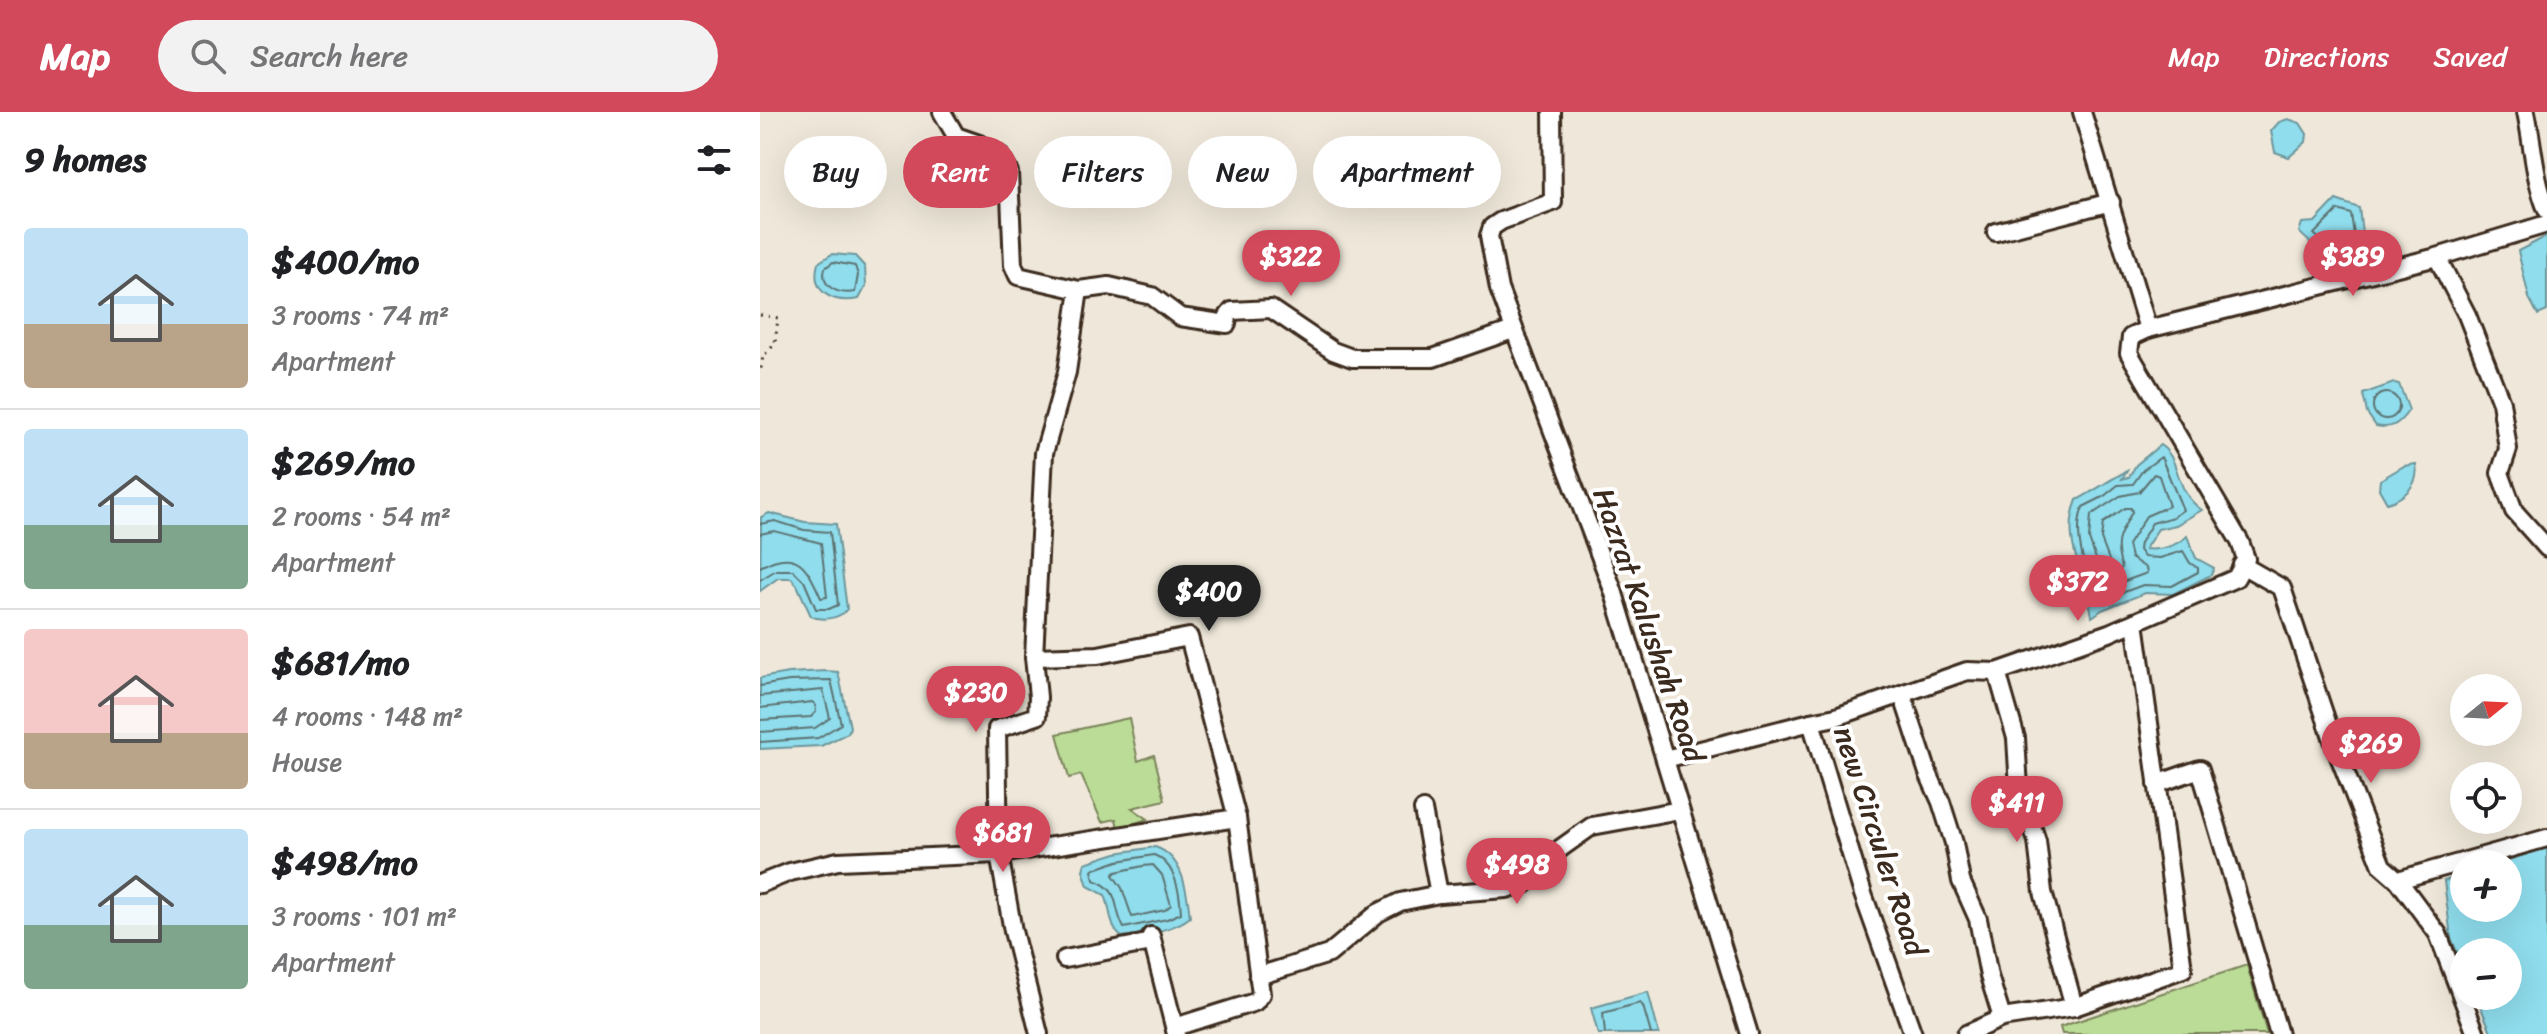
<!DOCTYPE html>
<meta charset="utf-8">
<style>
body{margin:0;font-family:Sriracha,sans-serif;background:#f2f2f2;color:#202124;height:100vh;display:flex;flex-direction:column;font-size:30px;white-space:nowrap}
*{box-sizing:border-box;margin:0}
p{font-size:26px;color:#757577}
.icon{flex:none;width:44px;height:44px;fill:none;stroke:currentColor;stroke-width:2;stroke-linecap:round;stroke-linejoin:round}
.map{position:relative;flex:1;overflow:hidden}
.details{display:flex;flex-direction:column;background:#fff;width:760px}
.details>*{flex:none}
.banner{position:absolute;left:24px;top:24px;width:760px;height:72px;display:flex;gap:16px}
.needle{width:52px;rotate:72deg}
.buttons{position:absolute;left:1690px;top:562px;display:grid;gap:16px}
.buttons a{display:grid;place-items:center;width:72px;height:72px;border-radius:50%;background:#fff;box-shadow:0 8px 32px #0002;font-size:40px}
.price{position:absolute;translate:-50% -68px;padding:0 18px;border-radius:28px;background:#d1495b;color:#fff;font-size:26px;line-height:52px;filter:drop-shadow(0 2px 4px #0008)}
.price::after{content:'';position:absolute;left:50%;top:48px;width:24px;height:18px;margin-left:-12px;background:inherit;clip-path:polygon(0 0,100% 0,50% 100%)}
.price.active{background:#222;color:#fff}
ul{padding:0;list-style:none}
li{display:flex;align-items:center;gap:24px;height:200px;padding:0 24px}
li+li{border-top:2px solid #e0e0e0}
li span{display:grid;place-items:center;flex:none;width:224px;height:160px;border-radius:8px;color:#555}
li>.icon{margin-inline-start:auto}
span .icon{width:96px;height:96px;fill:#fffc;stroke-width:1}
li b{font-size:34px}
h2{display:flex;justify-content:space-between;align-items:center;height:96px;padding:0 24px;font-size:34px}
.tag{padding:0 28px;border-radius:36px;background:#fff;box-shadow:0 8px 32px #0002;font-size:28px;line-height:72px}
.tag.active{background:#d1495b;color:#fff}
header{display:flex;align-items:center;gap:48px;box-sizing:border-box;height:112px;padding:0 40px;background:#d1495b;color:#fff}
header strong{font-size:38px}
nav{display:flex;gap:44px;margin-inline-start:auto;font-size:28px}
.search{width:560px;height:72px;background:#f2f2f2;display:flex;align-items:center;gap:20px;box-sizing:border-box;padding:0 28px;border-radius:44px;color:#757577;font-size:30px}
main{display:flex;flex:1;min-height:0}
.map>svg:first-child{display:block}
.green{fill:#badc96;stroke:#7a835a;stroke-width:2}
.water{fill:#8fdded;stroke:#6d959a;stroke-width:2}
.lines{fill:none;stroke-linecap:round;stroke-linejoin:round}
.shore{stroke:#5d7271;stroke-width:2}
.street-casing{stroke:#3b2a1e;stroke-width:22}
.path{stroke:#3b2a1e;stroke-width:3;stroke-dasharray:2 6;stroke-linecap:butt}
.street{stroke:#fff;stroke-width:16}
.labels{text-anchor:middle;stroke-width:8;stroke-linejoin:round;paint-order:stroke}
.street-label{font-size:30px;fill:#3b2a1e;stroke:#fff}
</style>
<header>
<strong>Map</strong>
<div class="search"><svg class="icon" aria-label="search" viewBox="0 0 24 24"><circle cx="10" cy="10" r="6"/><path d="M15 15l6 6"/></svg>Search here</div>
<nav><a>Map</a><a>Directions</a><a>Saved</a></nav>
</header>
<main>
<section class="details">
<h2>9 homes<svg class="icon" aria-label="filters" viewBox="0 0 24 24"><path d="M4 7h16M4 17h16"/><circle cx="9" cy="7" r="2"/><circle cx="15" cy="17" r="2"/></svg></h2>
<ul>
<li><span style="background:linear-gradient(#bfe0f5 60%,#b9a48a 0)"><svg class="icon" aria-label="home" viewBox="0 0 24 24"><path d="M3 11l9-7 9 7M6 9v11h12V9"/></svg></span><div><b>$400/mo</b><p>3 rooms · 74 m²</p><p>Apartment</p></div></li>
<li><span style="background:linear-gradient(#bfe0f5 60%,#7fa58c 0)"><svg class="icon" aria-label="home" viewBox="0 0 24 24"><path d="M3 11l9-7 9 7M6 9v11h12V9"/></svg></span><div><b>$269/mo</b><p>2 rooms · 54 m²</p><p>Apartment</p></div></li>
<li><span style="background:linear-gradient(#f6c9c9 65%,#b9a48a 0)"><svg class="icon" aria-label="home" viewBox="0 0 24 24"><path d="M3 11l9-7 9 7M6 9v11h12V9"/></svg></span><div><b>$681/mo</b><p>4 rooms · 148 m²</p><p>House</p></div></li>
<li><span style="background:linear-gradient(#bfe0f5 60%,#7fa58c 0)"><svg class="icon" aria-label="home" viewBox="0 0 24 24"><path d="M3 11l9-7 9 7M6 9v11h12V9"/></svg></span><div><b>$498/mo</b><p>3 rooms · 101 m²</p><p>Apartment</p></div></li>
</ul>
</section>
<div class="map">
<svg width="1787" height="922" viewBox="0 0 1787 922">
<rect width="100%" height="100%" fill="#efe8da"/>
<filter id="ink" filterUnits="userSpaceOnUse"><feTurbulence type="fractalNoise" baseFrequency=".0125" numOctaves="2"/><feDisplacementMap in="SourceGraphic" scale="16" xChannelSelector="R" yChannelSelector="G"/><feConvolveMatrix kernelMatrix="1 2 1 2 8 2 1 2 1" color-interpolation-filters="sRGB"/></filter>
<g filter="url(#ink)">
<g class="green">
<polygon points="369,606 378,649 394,643 405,688 372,696 388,707 358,716 356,707 342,710 321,663 309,666 297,622"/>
<polygon points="1487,853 1507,922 1302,922 1300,915"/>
</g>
<g class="water">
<polygon points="1528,7 1540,11 1547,22 1546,30 1529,45 1515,40 1511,19 1519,10"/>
<polygon points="205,42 233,46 249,80 218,83 196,79 194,50"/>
<polygon points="1576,88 1599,96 1602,121 1607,136 1588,133 1603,150 1587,157 1575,154 1539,120 1542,111 1555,110"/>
<polygon points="1787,124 1787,199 1778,203 1769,186 1758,139"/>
<path d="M 72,142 L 95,144 L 105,155 L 106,174 L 99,187 C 73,192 50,181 58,151 Z"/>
<path d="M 1634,271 L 1639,272 L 1649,298 C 1640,311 1632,318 1616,314 L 1607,301 L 1603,282 Z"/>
<path d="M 1400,333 C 1422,347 1413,379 1442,398 L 1416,413 L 1398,417 L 1385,437 C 1400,439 1416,434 1427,424 L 1436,446 L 1454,456 L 1451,463 L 1413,482 L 1385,481 L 1342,498 L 1332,505 C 1327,465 1300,429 1317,388 C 1334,379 1349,368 1367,359 L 1362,367 L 1369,365 L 1376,353 Z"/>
<path d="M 1656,352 C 1660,372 1645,386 1627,391 L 1619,377 L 1620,368 L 1644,354 Z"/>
<path d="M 9,401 L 45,410 L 76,412 L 87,497 C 80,507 61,509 51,504 L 37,473 L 31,466 L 18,466 L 0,479 L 1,405 Z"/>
<polygon points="66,559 78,560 90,615 88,621 61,634 0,637 0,566 28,561"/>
<path d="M 395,735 C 423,744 427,779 430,805 C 414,819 382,822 362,825 C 349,817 351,796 345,783 L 328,774 L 323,758 L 325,751 L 356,741 Z"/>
<polygon points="1787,736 1787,922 1732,922 1716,884 1748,884 1748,840 1704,840 1704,856 1691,826 1684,769 1704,762 1704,796 1748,796 1748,752 1736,752"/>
<polygon points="888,880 899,922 838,922 831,896"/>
</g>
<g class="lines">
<g class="shore">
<polygon points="209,50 227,54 235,69 234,73 218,75 205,72 203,55"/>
<polygon points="1578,98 1591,102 1594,123 1584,130 1584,142 1580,145 1554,122"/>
<path d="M 73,150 L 95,154 L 98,163 L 95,180 C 78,183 60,175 65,156 Z"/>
<circle cx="1626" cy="294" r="13"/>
<path d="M 1401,345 L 1423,398 L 1413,405 L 1392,411 L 1380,431 L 1379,438 L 1384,445 L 1400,446 L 1423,439 L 1430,451 L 1438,456 L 1438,460 L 1412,474 L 1383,473 L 1340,489 C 1326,465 1312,422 1323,395 L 1343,385 L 1358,373 L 1373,372 L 1383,358 Z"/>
<polygon points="1394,362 1399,364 1409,394 1386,404 1368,433 1371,446 1386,456 1387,461 1346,476 1329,427 1331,403 1360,384 1379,380"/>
<path d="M 1365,396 L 1371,396 L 1372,400 C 1359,424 1353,429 1362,456 L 1354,461 L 1341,427 L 1343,411 Z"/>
<polyline points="0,412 15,409 44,418 70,420 78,493 69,497 56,497 44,469 33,458 16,458 0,468"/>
<path d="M 0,422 L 14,419 L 61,431 L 67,485 L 61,486 C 47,455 38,434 0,455"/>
<polyline points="0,574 29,569 71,568 81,612 58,626 0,630"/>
<polyline points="0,584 63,578 70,606 55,616 0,620"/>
<polyline points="0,596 52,590 55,592 56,600 51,605 0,608"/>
<path d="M 394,743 C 415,751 420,781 421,801 L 407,807 L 364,816 C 352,795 362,778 334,768 L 332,758 L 358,749 Z"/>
<polygon points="383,754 393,753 402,763 411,793 405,798 372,805 362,776 353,763 356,760"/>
<polyline points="845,922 843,901 880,891 883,894 891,922"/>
</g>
<defs>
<g id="street">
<polyline points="182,0 196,24 219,32 239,43 249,60 253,153 258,164 319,178 307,260 284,341 274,545 278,585 277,604 237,617 239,742 253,819 279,922"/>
<polyline points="792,0 793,90 741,109 732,115 729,124 739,177 853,478 989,922"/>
<path d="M 1766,0 C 1773,32 1774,67 1787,98"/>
<polyline points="1236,120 1351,90"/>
<polyline points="1677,145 1707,203 1741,290 1748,337 1740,361 1754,399 1787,436"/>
<polyline points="319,178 349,174 392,184 420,205 467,212 468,204 472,199 511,197 573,239 592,246 673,246 753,218"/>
<polyline points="1388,217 1677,145 1787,112"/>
<polyline points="1482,453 1522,476 1575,634 1622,754 1638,768 1678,822 1716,922"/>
<polyline points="274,545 338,543 429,525 477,706 501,882 495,890 415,915"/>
<polyline points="1237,560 1256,626 1259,676 1277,729 1283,780 1314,895"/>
<polyline points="1142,582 1168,661 1181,690 1194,731 1201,769 1218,807 1229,864 1242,906 1206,922"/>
<polyline points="905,647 1051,610"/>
<polyline points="1397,672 1440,657 1519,922"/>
<polyline points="663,698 679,782 746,777 765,772 801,736 832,714 920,698"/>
<polyline points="1638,768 1787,726"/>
<polyline points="0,772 30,760 78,749 239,742 477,706"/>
<polyline points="391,824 416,922"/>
<polyline points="305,847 392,830"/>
<polyline points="498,864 569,842 618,801 640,790 679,782"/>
<polyline points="1242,906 1314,895 1423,857 1375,510"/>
<polyline points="1153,922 1103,782 1051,610 1076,605 1207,559 1237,560 1349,521 1476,466 1486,447 1480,430 1369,241 1371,225 1388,217 1322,0"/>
</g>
</defs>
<use href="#street" class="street-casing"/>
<polyline class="path" points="0,203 18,206 15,232 3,244 0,262"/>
<use href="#street" class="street"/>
</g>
</g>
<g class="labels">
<g class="street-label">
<text transform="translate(889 513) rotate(71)" y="10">Hazrat Kalushah Road</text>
<text transform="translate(1120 729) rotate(72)" y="10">new Circuler Road</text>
</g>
</g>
</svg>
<div class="buttons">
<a><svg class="needle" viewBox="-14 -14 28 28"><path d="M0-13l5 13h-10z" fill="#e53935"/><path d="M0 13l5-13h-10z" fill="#757577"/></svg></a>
<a><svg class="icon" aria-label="locate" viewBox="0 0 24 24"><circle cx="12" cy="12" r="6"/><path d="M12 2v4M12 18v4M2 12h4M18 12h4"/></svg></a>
<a>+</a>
<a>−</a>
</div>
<b class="price" style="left:531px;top:186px">$322</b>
<b class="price" style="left:1593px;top:186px">$389</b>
<b class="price" style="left:1318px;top:511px">$372</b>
<b class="price active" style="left:449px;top:521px">$400</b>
<b class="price" style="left:216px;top:622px">$230</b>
<b class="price" style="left:1611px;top:673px">$269</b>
<b class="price" style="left:1257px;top:732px">$411</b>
<b class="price" style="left:243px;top:762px">$681</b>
<b class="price" style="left:757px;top:794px">$498</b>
<div class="banner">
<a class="tag">Buy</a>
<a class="tag active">Rent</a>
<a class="tag">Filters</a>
<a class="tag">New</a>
<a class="tag">Apartment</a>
</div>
</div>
</main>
